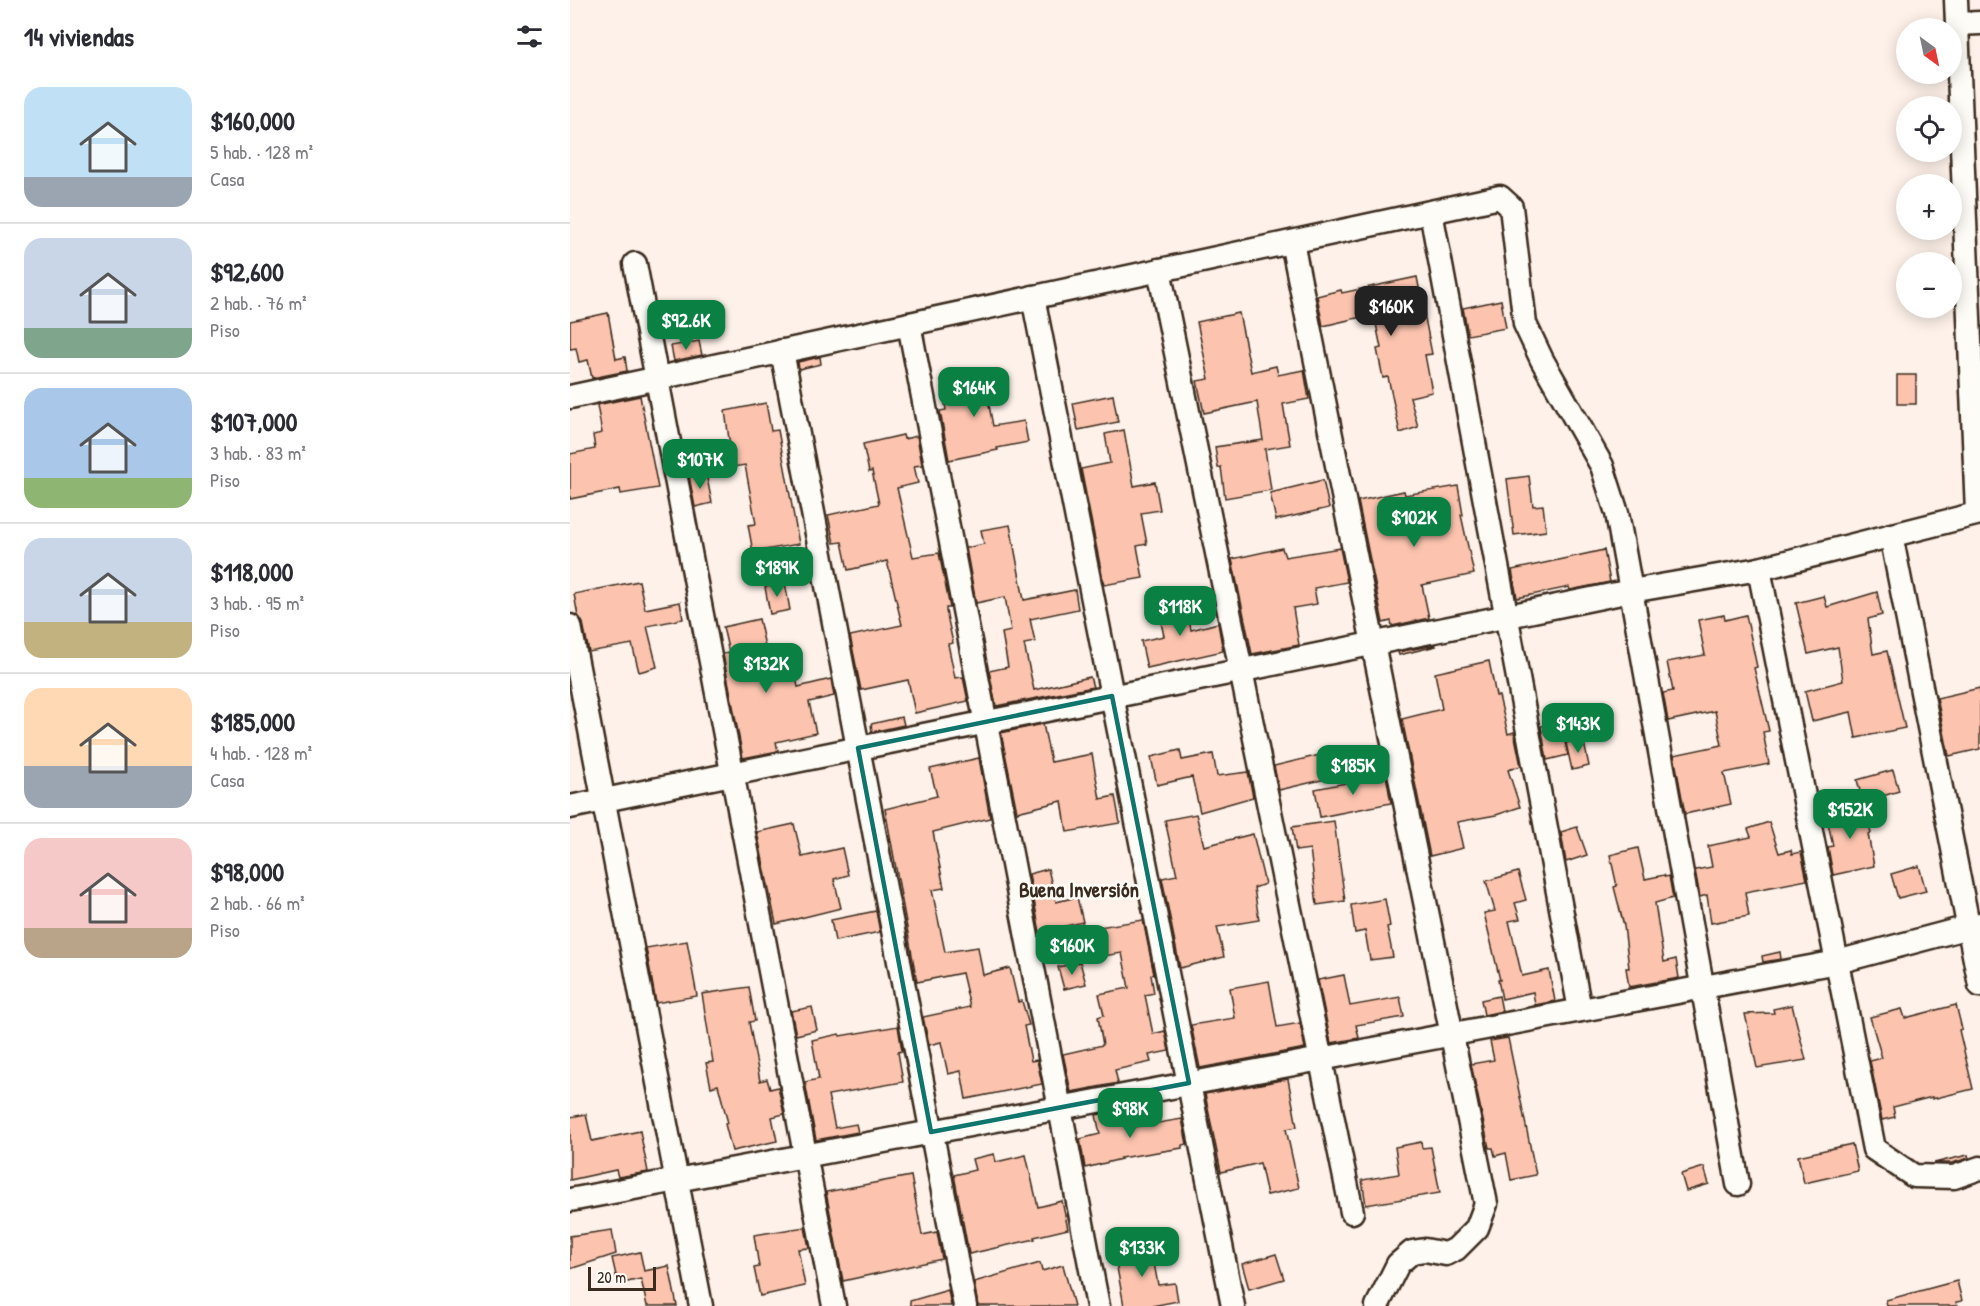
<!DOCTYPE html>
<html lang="es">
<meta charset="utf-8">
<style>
body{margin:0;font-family:"Patrick Hand",sans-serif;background:#f7f7f7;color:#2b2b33;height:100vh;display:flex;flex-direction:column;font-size:22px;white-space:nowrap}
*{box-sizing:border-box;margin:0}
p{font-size:20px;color:#7c7c81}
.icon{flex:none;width:33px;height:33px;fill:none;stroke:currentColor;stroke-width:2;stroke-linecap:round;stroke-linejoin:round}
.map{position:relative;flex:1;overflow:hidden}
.drawer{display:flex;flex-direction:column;background:#fff;width:570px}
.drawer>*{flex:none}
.needle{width:39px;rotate:147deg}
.controls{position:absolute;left:1326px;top:18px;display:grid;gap:12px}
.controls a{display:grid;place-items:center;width:66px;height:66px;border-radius:50%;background:#fff;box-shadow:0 3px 15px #0003;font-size:30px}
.scale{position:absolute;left:18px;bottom:15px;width:68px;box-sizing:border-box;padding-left:6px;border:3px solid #3b2a1e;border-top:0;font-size:16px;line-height:21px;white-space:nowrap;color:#3b2a1e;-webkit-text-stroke:4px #fdfcf7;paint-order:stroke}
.price{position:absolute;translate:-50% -51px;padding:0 14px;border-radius:12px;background:#0b8043;color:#fff;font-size:20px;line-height:39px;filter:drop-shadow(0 2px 3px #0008)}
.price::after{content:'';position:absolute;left:50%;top:36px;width:18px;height:14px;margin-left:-9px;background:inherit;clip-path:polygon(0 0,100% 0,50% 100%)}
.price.current{background:#222;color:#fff}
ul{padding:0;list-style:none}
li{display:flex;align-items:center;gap:18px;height:150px;padding:0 24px}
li+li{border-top:2px solid #e1e1e2}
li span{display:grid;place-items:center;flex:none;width:168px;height:120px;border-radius:18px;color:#555}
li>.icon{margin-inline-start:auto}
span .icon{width:72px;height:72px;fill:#fffc;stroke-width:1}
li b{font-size:26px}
h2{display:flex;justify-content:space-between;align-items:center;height:72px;padding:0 24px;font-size:26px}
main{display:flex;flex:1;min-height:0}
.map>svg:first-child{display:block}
.building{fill:#fcc4af;stroke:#3b2a1e;stroke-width:1.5}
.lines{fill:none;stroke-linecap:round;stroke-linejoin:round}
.street-casing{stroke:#3b2a1e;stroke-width:27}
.street{stroke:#fdfcf7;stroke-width:22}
.marked{fill:none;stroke:#0f766e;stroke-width:4.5;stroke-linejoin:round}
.labels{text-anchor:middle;stroke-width:5;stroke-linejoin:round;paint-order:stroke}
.neighbourhood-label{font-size:21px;font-weight:bold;fill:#3b2a1e;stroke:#fdfcf7}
</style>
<main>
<section class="drawer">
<h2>14 viviendas<svg class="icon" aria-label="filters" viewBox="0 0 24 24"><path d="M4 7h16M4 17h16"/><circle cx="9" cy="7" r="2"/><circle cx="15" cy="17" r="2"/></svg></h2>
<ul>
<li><span style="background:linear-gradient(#bfe0f5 75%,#9aa5b1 0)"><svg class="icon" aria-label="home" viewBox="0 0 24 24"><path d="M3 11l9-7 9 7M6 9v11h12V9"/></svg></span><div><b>$160,000</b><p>5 hab. · 128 m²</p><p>Casa</p></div></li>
<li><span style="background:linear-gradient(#c9d6e8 75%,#7fa58c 0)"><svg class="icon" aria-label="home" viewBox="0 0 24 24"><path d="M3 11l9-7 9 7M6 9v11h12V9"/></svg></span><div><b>$92,600</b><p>2 hab. · 76 m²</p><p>Piso</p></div></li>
<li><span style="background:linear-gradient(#a9c7e8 75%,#8fb573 0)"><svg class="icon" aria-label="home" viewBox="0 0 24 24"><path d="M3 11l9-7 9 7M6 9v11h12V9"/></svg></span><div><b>$107,000</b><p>3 hab. · 83 m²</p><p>Piso</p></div></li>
<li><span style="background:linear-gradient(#c9d6e8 70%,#c2b280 0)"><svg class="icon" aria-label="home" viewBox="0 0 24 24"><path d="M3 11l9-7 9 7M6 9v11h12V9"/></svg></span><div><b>$118,000</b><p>3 hab. · 95 m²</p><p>Piso</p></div></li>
<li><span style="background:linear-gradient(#ffd9b3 65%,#9aa5b1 0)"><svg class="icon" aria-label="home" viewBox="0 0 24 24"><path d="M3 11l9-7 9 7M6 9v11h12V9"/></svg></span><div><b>$185,000</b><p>4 hab. · 128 m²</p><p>Casa</p></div></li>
<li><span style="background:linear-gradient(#f6c9c9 75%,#b9a48a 0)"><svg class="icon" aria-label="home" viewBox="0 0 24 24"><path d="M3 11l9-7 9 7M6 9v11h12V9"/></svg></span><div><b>$98,000</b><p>2 hab. · 66 m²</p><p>Piso</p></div></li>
</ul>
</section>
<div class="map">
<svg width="1410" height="1306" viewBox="0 0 1410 1306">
<rect width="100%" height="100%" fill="#fdf1e9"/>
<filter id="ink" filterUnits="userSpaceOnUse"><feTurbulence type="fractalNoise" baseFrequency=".0167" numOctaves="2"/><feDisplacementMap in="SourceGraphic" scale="12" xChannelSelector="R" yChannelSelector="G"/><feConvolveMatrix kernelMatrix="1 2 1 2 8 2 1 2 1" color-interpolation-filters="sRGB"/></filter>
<g filter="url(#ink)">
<g class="building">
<polygon points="847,277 862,354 855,355 862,392 840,397 848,427 830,433 818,377 813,378 807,349 811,348 804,314 753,326 747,296 771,290 772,293"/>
<polygon points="931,300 936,328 898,335 893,308"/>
<polygon points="38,313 46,359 55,357 57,371 22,378 18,360 9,362 6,348 0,349 0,321"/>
<polygon points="669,313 681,372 706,366 708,375 734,370 739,399 713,404 720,445 695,449 701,490 655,498 651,467 648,468 645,447 693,440 687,402 634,413 627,381 639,379 627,322"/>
<polygon points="129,341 132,355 104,361 101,346"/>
<polygon points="250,357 251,364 229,369 228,362"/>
<polygon points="412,369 423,426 454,421 458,442 427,448 428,450 379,460 370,411 376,410 371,377"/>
<rect x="1327" y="375" width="19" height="29"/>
<polygon points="543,395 548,422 508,430 503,403"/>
<polygon points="70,396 88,488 51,494 50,489 0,499 0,454 25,449 23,435 32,433 27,405"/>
<polygon points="196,403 201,431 208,430 229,544 183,552 178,525 186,524 175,465 163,467 155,411"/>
<polygon points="554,430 564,486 585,482 590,510 571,513 577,544 567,546 573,578 534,585 511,469 540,463 535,434"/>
<polygon points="333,435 334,439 347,436 352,465 344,466 348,483 327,488 343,557 369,553 380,608 376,608 376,611 383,643 378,644 385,678 393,677 398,701 345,713 338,680 291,690 280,636 332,625 317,561 278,570 272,542 264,543 258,515 309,504 302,471 299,472 293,444"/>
<polygon points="136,473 142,503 125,507 119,476"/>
<polygon points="959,476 963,506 973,505 976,531 944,535 937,479"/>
<polygon points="753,480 759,508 706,520 700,493"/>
<polygon points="888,486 893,515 891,515 904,574 852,585 859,618 822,626 821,621 813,623 788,501 834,491 835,495"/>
<polygon points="440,525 454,600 505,590 508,609 460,619 465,642 454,644 464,690 520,677 523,687 426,706 419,671 438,667 432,633 441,631 435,597 406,603 396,548 414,544 411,530"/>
<polygon points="712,548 715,557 770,548 777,582 744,588 747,604 723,608 729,645 682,654 662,559"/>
<polygon points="1034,550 1040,582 1000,590 999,587 947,598 942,570"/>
<polygon points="69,581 75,609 110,602 113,619 77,626 87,667 69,672 62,644 19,652 13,623 8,616 4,594"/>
<polygon points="215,583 220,610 200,614 195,587"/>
<polygon points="1307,592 1312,615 1298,619 1303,654 1317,651 1335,728 1286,738 1281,712 1242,721 1235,691 1273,681 1268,647 1238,654 1226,603 1254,596 1257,607"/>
<polygon points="615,598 621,630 648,623 653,651 577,668 571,641 594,636 587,604"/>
<polygon points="1154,615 1155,620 1176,615 1187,667 1184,668 1199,731 1193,732 1199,764 1154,773 1161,804 1115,814 1104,755 1152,745 1145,711 1098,721 1093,693 1103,691 1097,662 1135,655 1128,620"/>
<polygon points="189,619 202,678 225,673 228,687 261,679 264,696 239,702 246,733 206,742 208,751 173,758 153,654 159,653 153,627"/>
<polygon points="865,645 866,646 829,655 828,652"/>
<polygon points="919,661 926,696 929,696 938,734 944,732 951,766 938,770 950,807 926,815 887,822 893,848 860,856 832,719 872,709 865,673"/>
<polygon points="1410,688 1410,749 1379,756 1367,698"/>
<polygon points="332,717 334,725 302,732 301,724"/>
<polygon points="990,721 998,755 977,760 971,726"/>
<polygon points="473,724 481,762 522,754 530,799 545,796 550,823 497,832 492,801 447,812 431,733"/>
<polygon points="1013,738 1019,766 1002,770 996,743"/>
<polygon points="610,750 612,760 643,754 647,776 678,772 683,797 630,812 622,777 587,785 581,757"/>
<polygon points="750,755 756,779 709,790 704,766"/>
<polygon points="409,758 420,818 363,832 374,888 362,890 375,952 408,947 413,975 440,968 448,1002 452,1001 459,1025 454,1026 461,1061 467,1060 472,1084 396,1099 391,1071 378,1074 371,1042 359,1045 353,1017 400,1007 392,973 347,982 315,809 367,796 360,769"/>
<polygon points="1323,770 1329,791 1293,802 1287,780"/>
<polygon points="816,775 821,803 750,817 745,789"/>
<polygon points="1295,804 1301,833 1298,834 1304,866 1263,875 1258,847 1263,846 1256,813"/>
<polygon points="626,814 634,846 683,834 695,884 684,888 689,920 647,927 654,957 610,968 592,878 607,875 595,820"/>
<polygon points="764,821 775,901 747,905 740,849 726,851 722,827"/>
<polygon points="1199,822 1209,853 1221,850 1222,854 1231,852 1237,880 1175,892 1179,916 1141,923 1137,895 1130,897 1125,870 1142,867 1138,846 1181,837 1178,829"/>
<polygon points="224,824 232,857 272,848 278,875 264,879 271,908 206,924 187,832"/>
<polygon points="1007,827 1017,855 996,862 991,832"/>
<polygon points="1068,848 1075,879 1094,875 1095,877 1099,876 1103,898 1085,903 1094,962 1106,959 1109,978 1059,987 1056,968 1059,968 1054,926 1044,887 1047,886 1040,855"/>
<polygon points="1349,866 1356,891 1328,898 1321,874"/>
<polygon points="478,869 486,902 507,897 513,922 470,932 459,874"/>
<polygon points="948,872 956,900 945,903 950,919 939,921 952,976 979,970 985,1001 965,1005 963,992 932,999 928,980 930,980 914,913 925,911 916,881"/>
<polygon points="815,899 820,926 817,927 823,957 800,960 795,931 785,933 781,905"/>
<polygon points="306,911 310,932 265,941 261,920"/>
<polygon points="573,920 584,974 581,975 584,993 575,995 583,1034 595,1031 599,1051 579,1055 581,1062 545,1070 548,1083 501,1092 493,1054 533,1045 528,1017 534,1015 529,994 559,988 552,953 527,957 522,928"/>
<polygon points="117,941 127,996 86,1003 76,948"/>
<polygon points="1210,952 1211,959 1193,962 1192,956"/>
<polygon points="510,962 516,984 494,989 488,967"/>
<polygon points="774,975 780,1006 830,997 834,1017 786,1025 789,1038 761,1043 748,980"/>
<polygon points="699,981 707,1027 730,1023 735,1048 630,1068 621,1025 665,1018 660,988"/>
<polygon points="179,987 185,1021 179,1022 190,1081 197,1079 200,1089 208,1087 214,1114 202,1117 207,1141 162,1151 155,1124 158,1123 148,1085 141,1087 136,1063 143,1062 132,994"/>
<polygon points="929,996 932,1011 914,1015 911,1000"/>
<polygon points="1222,1005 1236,1060 1187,1068 1175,1014 1204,1013 1203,1009"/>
<polygon points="1386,1005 1392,1029 1389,1030 1403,1089 1362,1099 1362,1097 1323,1107 1325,1117 1312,1120 1300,1061 1312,1058 1300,1017 1332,1009 1335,1018"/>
<polygon points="242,1007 247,1030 226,1035 221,1011"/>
<polygon points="328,1026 332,1051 328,1052 333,1082 258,1095 265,1128 286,1124 288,1132 246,1140 235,1082 249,1079 242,1040 269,1034 270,1036"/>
<polygon points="938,1038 966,1175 941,1180 936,1153 925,1156 923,1148 919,1148 901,1064 924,1060 920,1041"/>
<polygon points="718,1079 727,1127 716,1129 729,1188 697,1195 690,1163 651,1172 635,1094"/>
<polygon points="554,1110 558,1128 612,1119 617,1144 612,1145 612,1148 550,1158 551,1159 515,1168 510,1139 530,1134 526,1115"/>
<polygon points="16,1114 22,1141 70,1131 78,1172 48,1177 46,1170 0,1180 0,1117"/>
<polygon points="851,1142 852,1148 861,1147 870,1193 796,1205 792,1180 829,1174 825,1147"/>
<polygon points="1282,1144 1288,1171 1234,1183 1228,1156"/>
<polygon points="424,1154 426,1162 456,1155 468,1207 492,1201 498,1229 464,1237 465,1239 399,1254 384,1175 405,1170 402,1159"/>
<polygon points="1398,1155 1399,1158 1382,1163 1364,1163"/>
<polygon points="1134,1167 1139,1184 1116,1191 1111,1174"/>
<polygon points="341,1176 352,1235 367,1232 372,1259 273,1281 256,1192"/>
<polygon points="235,1227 239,1248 228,1249 235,1286 190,1296 184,1268 189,1267 184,1235"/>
<polygon points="42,1230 46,1254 0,1269 0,1236"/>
<polygon points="580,1241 588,1285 605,1283 608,1301 582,1306 554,1306 544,1251"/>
<polygon points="70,1252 74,1271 99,1266 107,1306 77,1306 71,1279 48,1284 42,1258"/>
<polygon points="706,1254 714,1279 679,1289 672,1264"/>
<polygon points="470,1263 472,1271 493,1265 504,1306 408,1306 404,1282"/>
<polygon points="1387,1281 1392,1301 1386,1302 1387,1306 1317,1306 1316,1300"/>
<polygon points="378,1290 381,1306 340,1306 340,1301"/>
</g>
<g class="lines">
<defs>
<g id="street">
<polyline points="1386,0 1407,513"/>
<polyline points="1387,24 1410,23"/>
<polyline points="861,212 1010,1010"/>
<polyline points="722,242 916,1204 907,1228 886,1249 876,1254 855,1250 842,1252 828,1264 807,1306"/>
<polyline points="65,264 264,1306"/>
<polyline points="589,270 782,1212"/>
<polyline points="463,297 663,1306"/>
<polyline points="339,324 528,1306"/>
<polyline points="212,351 395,1306"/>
<polyline points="0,397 930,197 941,207 955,324 972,360 1032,466 1047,513 1168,1184"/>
<polyline points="1321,535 1410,985"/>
<polyline points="1189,569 1304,1149 1344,1176 1384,1177 1410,1168"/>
<polyline points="0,626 131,1306"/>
<polyline points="0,807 1061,591 1189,569 1410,513"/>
<polyline points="0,1200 1267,962 1410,924"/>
</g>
</defs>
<use href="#street" class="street-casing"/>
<use href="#street" class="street"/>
</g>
</g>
<path class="marked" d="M 542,696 L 619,1083 L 361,1132 L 288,748 Z"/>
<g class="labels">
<g class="neighbourhood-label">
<text x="509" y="897">Buena Inversión</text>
</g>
</g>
</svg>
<div class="controls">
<a><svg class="needle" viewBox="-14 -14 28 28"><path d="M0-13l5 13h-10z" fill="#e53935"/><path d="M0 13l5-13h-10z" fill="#7c7c81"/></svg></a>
<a><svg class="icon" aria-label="locate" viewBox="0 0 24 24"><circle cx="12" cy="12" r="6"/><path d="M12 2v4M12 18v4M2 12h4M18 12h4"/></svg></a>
<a>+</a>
<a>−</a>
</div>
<div class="scale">20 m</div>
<b class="price current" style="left:821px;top:337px">$160K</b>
<b class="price" style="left:116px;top:351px">$92.6K</b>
<b class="price" style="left:404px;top:418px">$164K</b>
<b class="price" style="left:130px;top:490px">$107K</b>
<b class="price" style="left:844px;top:548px">$102K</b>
<b class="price" style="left:207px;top:598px">$189K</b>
<b class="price" style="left:610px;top:637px">$118K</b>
<b class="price" style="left:196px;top:694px">$132K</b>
<b class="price" style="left:1008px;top:754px">$143K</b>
<b class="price" style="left:783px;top:796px">$185K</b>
<b class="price" style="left:1280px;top:840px">$152K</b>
<b class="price" style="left:502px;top:976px">$160K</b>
<b class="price" style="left:560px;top:1139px">$98K</b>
<b class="price" style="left:572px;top:1278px">$133K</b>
</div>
</main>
